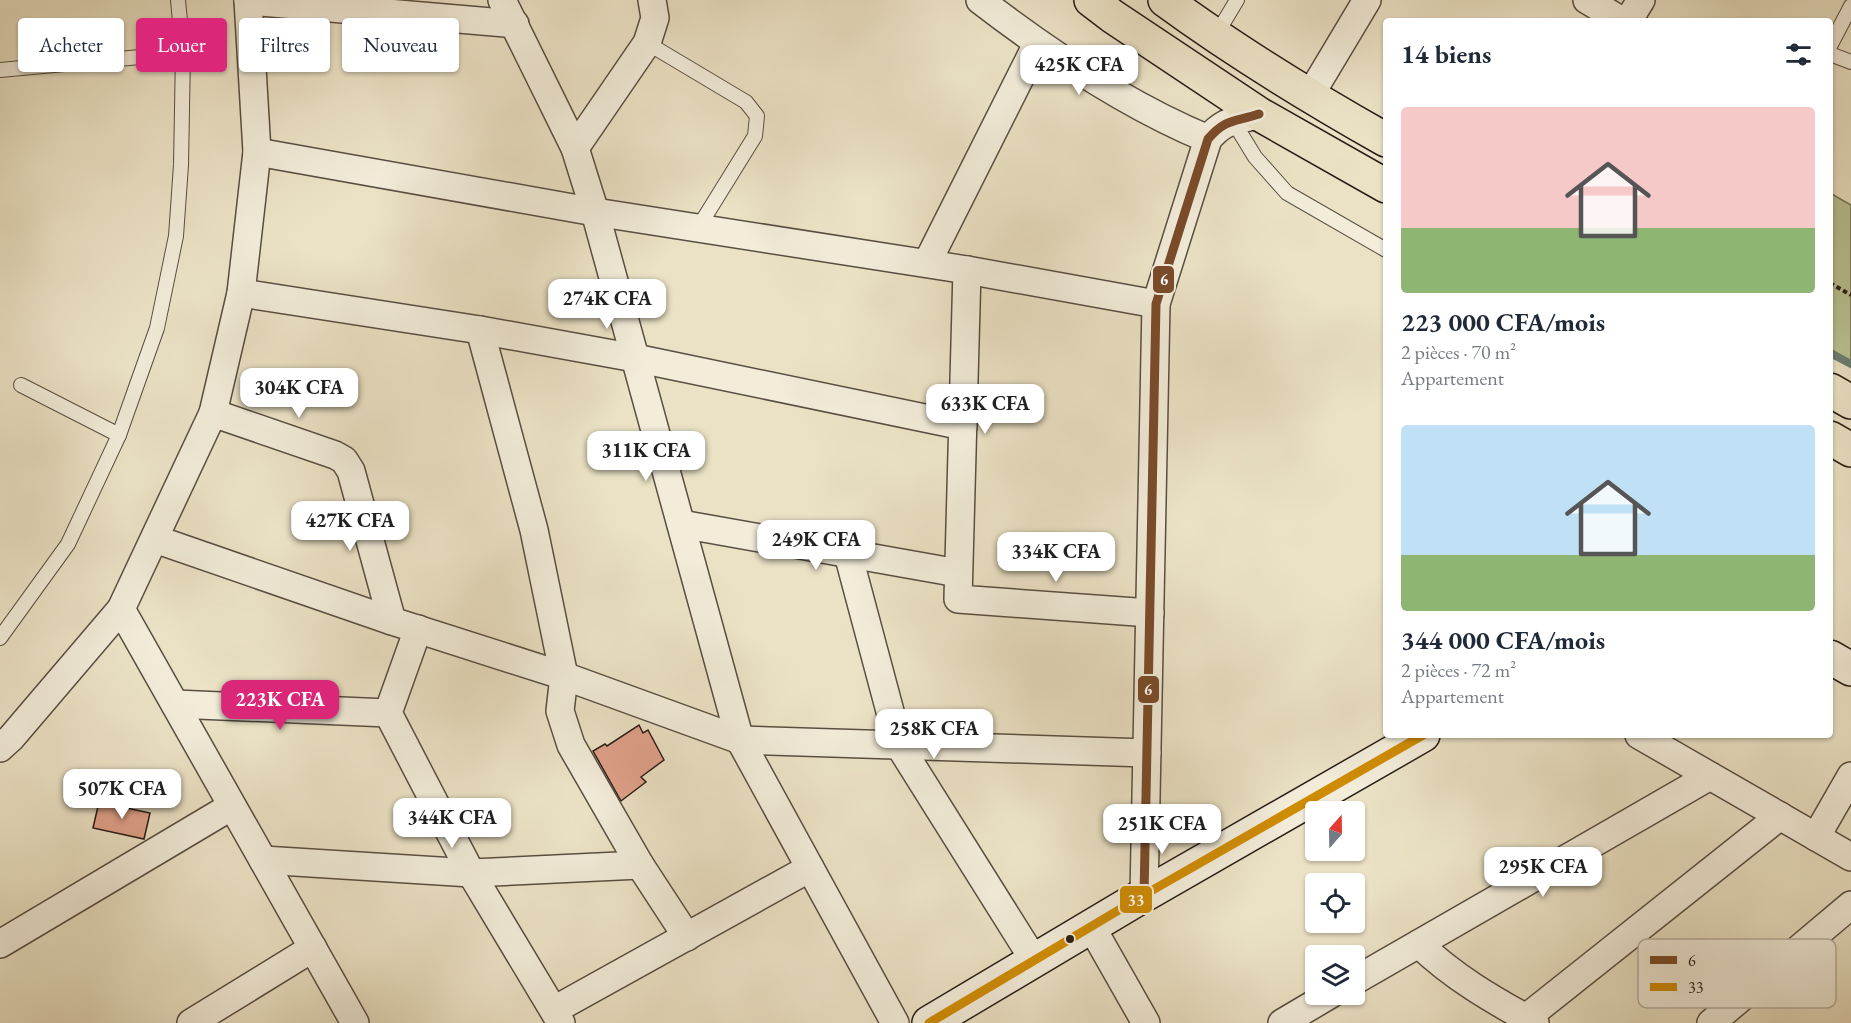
<!DOCTYPE html>
<html lang="fr">
<meta charset="utf-8">
<style>
body{margin:0;font-family:"EB Garamond",serif;background:#f6f6f7;color:#1f2937;height:100vh;display:flex;flex-direction:column;font-size:22px;white-space:nowrap}
*{box-sizing:border-box;margin:0}
p{font-size:20px;color:#747a83}
.icon{flex:none;width:33px;height:33px;fill:none;stroke:currentColor;stroke-width:2;stroke-linecap:round;stroke-linejoin:round}
.map{position:relative;flex:1;overflow:hidden}
.panel{position:absolute;left:1383px;top:18px;width:450px;height:720px;display:flex;flex-direction:column;background:#fff;border-radius:6px;box-shadow:0 2px 4px #0004}
.panel>*{flex:none}
.guide{position:absolute;left:18px;top:18px;width:570px;height:54px;display:flex;gap:12px}
.needle{width:39px;rotate:20deg}
.tools{position:absolute;left:1305px;top:801px;display:grid;gap:12px}
.tools a{display:grid;place-items:center;width:60px;height:60px;border-radius:6px;background:#fff;box-shadow:0 2px 4px #0004;font-size:30px}
.price{position:absolute;translate:-50% -51px;padding:0 14px;border-radius:12px;background:#fff;color:#222;font-size:20px;line-height:39px;filter:drop-shadow(0 2px 3px #0008)}
.price::after{content:'';position:absolute;left:50%;top:36px;width:18px;height:14px;margin-left:-9px;background:inherit;clip-path:polygon(0 0,100% 0,50% 100%)}
.price.current{background:#db2777;color:#fff}
ul{padding:0;list-style:none}
li{display:grid;align-content:center;gap:12px;height:318px;padding:0 18px}
li span{display:grid;place-items:center;height:186px;border-radius:6px;color:#555}
li>.icon{margin-inline-start:auto}
span .icon{width:108px;height:108px;fill:#fffc;stroke-width:1}
li b{font-size:26px}
h2{display:flex;justify-content:space-between;align-items:center;height:72px;padding:0 18px;font-size:26px}
.pill{padding:0 21px;border-radius:6px;background:#fff;box-shadow:0 2px 4px #0004;font-size:21px;line-height:54px}
.pill.current{background:#db2777;color:#fff}
.map>svg:first-child{display:block}
.green{fill:#bac293;stroke:#717054;stroke-width:1.5}
.lines{fill:none;stroke-linecap:round;stroke-linejoin:round}
.stream{stroke:#6b7e74;stroke-width:8}
.building{fill:#e0a18a;stroke:#281d16;stroke-width:1.5}
.lane-casing{stroke:#594e42;stroke-width:16}
.street-casing{stroke:#594e42;stroke-width:30}
.secondary-casing{stroke:#281d16;stroke-width:36}
.highway-casing{stroke:#281d16;stroke-width:36}
.path{stroke:#281d16;stroke-width:4;stroke-dasharray:4.5 3;stroke-linecap:butt}
.lane{stroke:#f2ecd9;stroke-width:14}
.street{stroke:#f2ecd9;stroke-width:27}
.secondary{stroke:#f2ecd9;stroke-width:33}
.highway{stroke:#ebe2c5;stroke-width:33}
.bus-1-casing{stroke:#f2ecd9;stroke-width:14}
.bus-2-casing{stroke:#f2ecd9;stroke-width:14}
.bus-1{stroke:#7a4b2a;stroke-width:9}
.bus-2{stroke:#ce8b04;stroke-width:9}
.bus-dot{fill:#281d16;stroke:#f2ecd9;stroke-width:2}
.key{fill:#f2ecd9;stroke:#b5ae9e;stroke-width:1.5}
.key-label{font-size:16px;fill:#281d16}
.line-badge{stroke:#f2ecd9;stroke-width:2}
.badge-label{font-size:16px;text-anchor:middle;font-weight:bold;fill:#fff}
</style>
<div class="map">
<svg width="1851" height="1023" viewBox="0 0 1851 1023">
<rect width="100%" height="100%" fill="#ebe2c5"/>
<filter id="stains"><feTurbulence type="fractalNoise" baseFrequency=".00333" numOctaves="4"/><feColorMatrix values="0 0 0 0 .2 0 0 0 0 .09 0 0 0 0 .02 0 0 0 .5 -.17"/></filter>
<radialGradient id="worn" r=".72"><stop offset=".6" stop-color="#630" stop-opacity="0"/><stop offset="1" stop-color="#630" stop-opacity=".3"/></radialGradient>
<polygon class="green" points="1830,193 1851,205 1851,361 1830,349"/>
<g class="lines">
<polyline class="stream" points="1830,353 1851,364"/>
</g>
<g class="building">
<polygon points="639,725 643,733 648,730 664,760 641,777 646,782 621,801 593,751 605,744 607,746"/>
<polygon points="99,802 150,813 144,839 93,828"/>
</g>
<g class="lines">
<defs>
<g id="lane">
<polyline points="1216,35 1237,0"/>
<polyline points="647,43 746,102 757,116 755,136 698,228"/>
<polyline points="1830,46 1851,6"/>
<polyline points="1830,54 1851,62"/>
<polyline points="0,70 183,53"/>
<polyline points="1233,121 1255,157 1287,193 1386,250"/>
<polyline points="21,385 119,435"/>
<polyline points="0,638 68,544 119,435 157,328 176,236 181,165 183,53 178,0"/>
</g>
<g id="street">
<polyline points="502,0 575,148 595,212 740,740 895,1023"/>
<path d="M 980,0 C 1050,54 1126,105 1208,139"/>
<polyline points="1587,0 1622,21"/>
<polyline points="248,1 515,24"/>
<polyline points="1628,21 1641,0"/>
<polyline points="1309,97 1367,0"/>
<polyline points="575,148 647,43 655,18 652,0"/>
<polyline points="257,152 595,212 967,270 1156,304"/>
<polyline points="927,263 1037,44"/>
<polyline points="967,270 958,599 1150,613"/>
<polyline points="241,293 480,330 635,358 963,426"/>
<polyline points="480,330 534,530 564,676 560,711 571,745 640,865 687,937"/>
<polyline points="213,413 335,455 344,460 351,471 392,621"/>
<polyline points="681,524 958,573"/>
<polyline points="155,539 392,621 564,676 740,740 1147,753"/>
<polyline points="848,554 899,745 1034,960"/>
<polyline points="121,609 355,1023"/>
<polyline points="418,629 388,713 471,873 561,1023"/>
<polyline points="175,704 388,713"/>
<polyline points="1639,735 1851,857"/>
<polyline points="0,748 11,738 121,609 213,413 241,293 257,152 248,0"/>
<polyline points="1816,837 1851,776"/>
<polyline points="263,860 471,873 640,865"/>
<path d="M 1144,895 L 1156,304 L 1208,139 C 1226,118 1235,122 1259,114"/>
<polyline points="1091,926 1146,1023"/>
<polyline points="0,944 232,806"/>
<path d="M 1419,944 C 1453,977 1493,1000 1535,1023"/>
<polyline points="1354,981 1710,776"/>
<polyline points="554,1010 810,868"/>
<polyline points="1526,1018 1780,816"/>
<polyline points="191,1023 313,948"/>
<polyline points="1282,1023 1331,994"/>
<polyline points="1711,1023 1851,905"/>
</g>
<g id="secondary">
<polyline points="1830,657 1851,669"/>
<polyline points="929,1023 1144,895 1423,735"/>
</g>
<g id="highway">
<polyline points="1091,0 1112,16 1259,114 1386,186"/>
<path d="M 1165,0 C 1236,52 1310,97 1386,140"/>
<polyline points="1830,390 1851,402"/>
<polyline points="1830,438 1851,450"/>
</g>
</defs>
<use href="#lane" class="lane-casing"/>
<use href="#street" class="street-casing"/>
<use href="#secondary" class="secondary-casing"/>
<use href="#highway" class="highway-casing"/>
<polyline class="path" points="1830,283 1851,295"/>
<use href="#lane" class="lane"/>
<use href="#street" class="street"/>
<use href="#secondary" class="secondary"/>
<use href="#highway" class="highway"/>
<defs>
<path id="bus-1" d="M 1144,895 L 1156,304 L 1208,139 C 1226,118 1235,122 1259,114"/>
<polyline id="bus-2" points="929,1023 1144,895 1423,735"/>
</defs>
<use href="#bus-1" class="bus-1-casing"/>
<use href="#bus-2" class="bus-2-casing"/>
<use href="#bus-1" class="bus-1"/>
<use href="#bus-2" class="bus-2"/>
</g>
<circle class="bus-dot" cx="1070" cy="939" r="5"/>
<rect x="1638" y="939" width="198" height="69" rx="9" class="key"/>
<rect x="1650" y="956" width="27" height="8" fill="#7a4b2a"/>
<rect x="1650" y="983" width="27" height="8" fill="#ce8b04"/>
<g class="key-label">
<text x="1688" y="966">6</text>
<text x="1688" y="993">33</text>
</g>
<g class="line-badge">
<rect x="1152" y="265" width="23" height="29" rx="6" fill="#7a4b2a"/>
<rect x="1137" y="675" width="23" height="29" rx="6" fill="#7a4b2a"/>
<rect x="1119" y="885" width="34" height="29" rx="6" fill="#ce8b04"/>
</g>
<g class="badge-label">
<text x="1164" y="285">6</text>
<text x="1148" y="695">6</text>
<text x="1136" y="906">33</text>
</g>
<rect width="100%" height="100%" filter="url(#stains)"/>
<rect width="100%" height="100%" fill="url(#worn)"/>
</svg>
<div class="tools">
<a><svg class="needle" viewBox="-14 -14 28 28"><path d="M0-13l5 13h-10z" fill="#e53935"/><path d="M0 13l5-13h-10z" fill="#747a83"/></svg></a>
<a><svg class="icon" aria-label="locate" viewBox="0 0 24 24"><circle cx="12" cy="12" r="6"/><path d="M12 2v4M12 18v4M2 12h4M18 12h4"/></svg></a>
<a><svg class="icon" aria-label="layers" viewBox="0 0 24 24"><path d="M12 4l9 5-9 5-9-5zM3 14l9 5 9-5"/></svg></a>
</div>
<b class="price" style="left:1079px;top:96px">425K CFA</b>
<b class="price" style="left:607px;top:330px">274K CFA</b>
<b class="price" style="left:299px;top:419px">304K CFA</b>
<b class="price" style="left:985px;top:435px">633K CFA</b>
<b class="price" style="left:646px;top:482px">311K CFA</b>
<b class="price" style="left:350px;top:552px">427K CFA</b>
<b class="price" style="left:816px;top:571px">249K CFA</b>
<b class="price" style="left:1056px;top:583px">334K CFA</b>
<b class="price current" style="left:280px;top:731px">223K CFA</b>
<b class="price" style="left:934px;top:760px">258K CFA</b>
<b class="price" style="left:122px;top:820px">507K CFA</b>
<b class="price" style="left:452px;top:849px">344K CFA</b>
<b class="price" style="left:1162px;top:855px">251K CFA</b>
<b class="price" style="left:1543px;top:898px">295K CFA</b>
<div class="guide">
<a class="pill">Acheter</a>
<a class="pill current">Louer</a>
<a class="pill">Filtres</a>
<a class="pill">Nouveau</a>
</div>
<section class="panel">
<h2>14 biens<svg class="icon" aria-label="filters" viewBox="0 0 24 24"><path d="M4 7h16M4 17h16"/><circle cx="9" cy="7" r="2"/><circle cx="15" cy="17" r="2"/></svg></h2>
<ul>
<li><span style="background:linear-gradient(#f6c9c9 65%,#8fb573 0)"><svg class="icon" aria-label="home" viewBox="0 0 24 24"><path d="M3 11l9-7 9 7M6 9v11h12V9"/></svg></span><div><b>223 000 CFA/mois</b><p>2 pièces · 70 m²</p><p>Appartement</p></div></li>
<li><span style="background:linear-gradient(#bfe0f5 70%,#8fb573 0)"><svg class="icon" aria-label="home" viewBox="0 0 24 24"><path d="M3 11l9-7 9 7M6 9v11h12V9"/></svg></span><div><b>344 000 CFA/mois</b><p>2 pièces · 72 m²</p><p>Appartement</p></div></li>
</ul>
</section>
</div>
